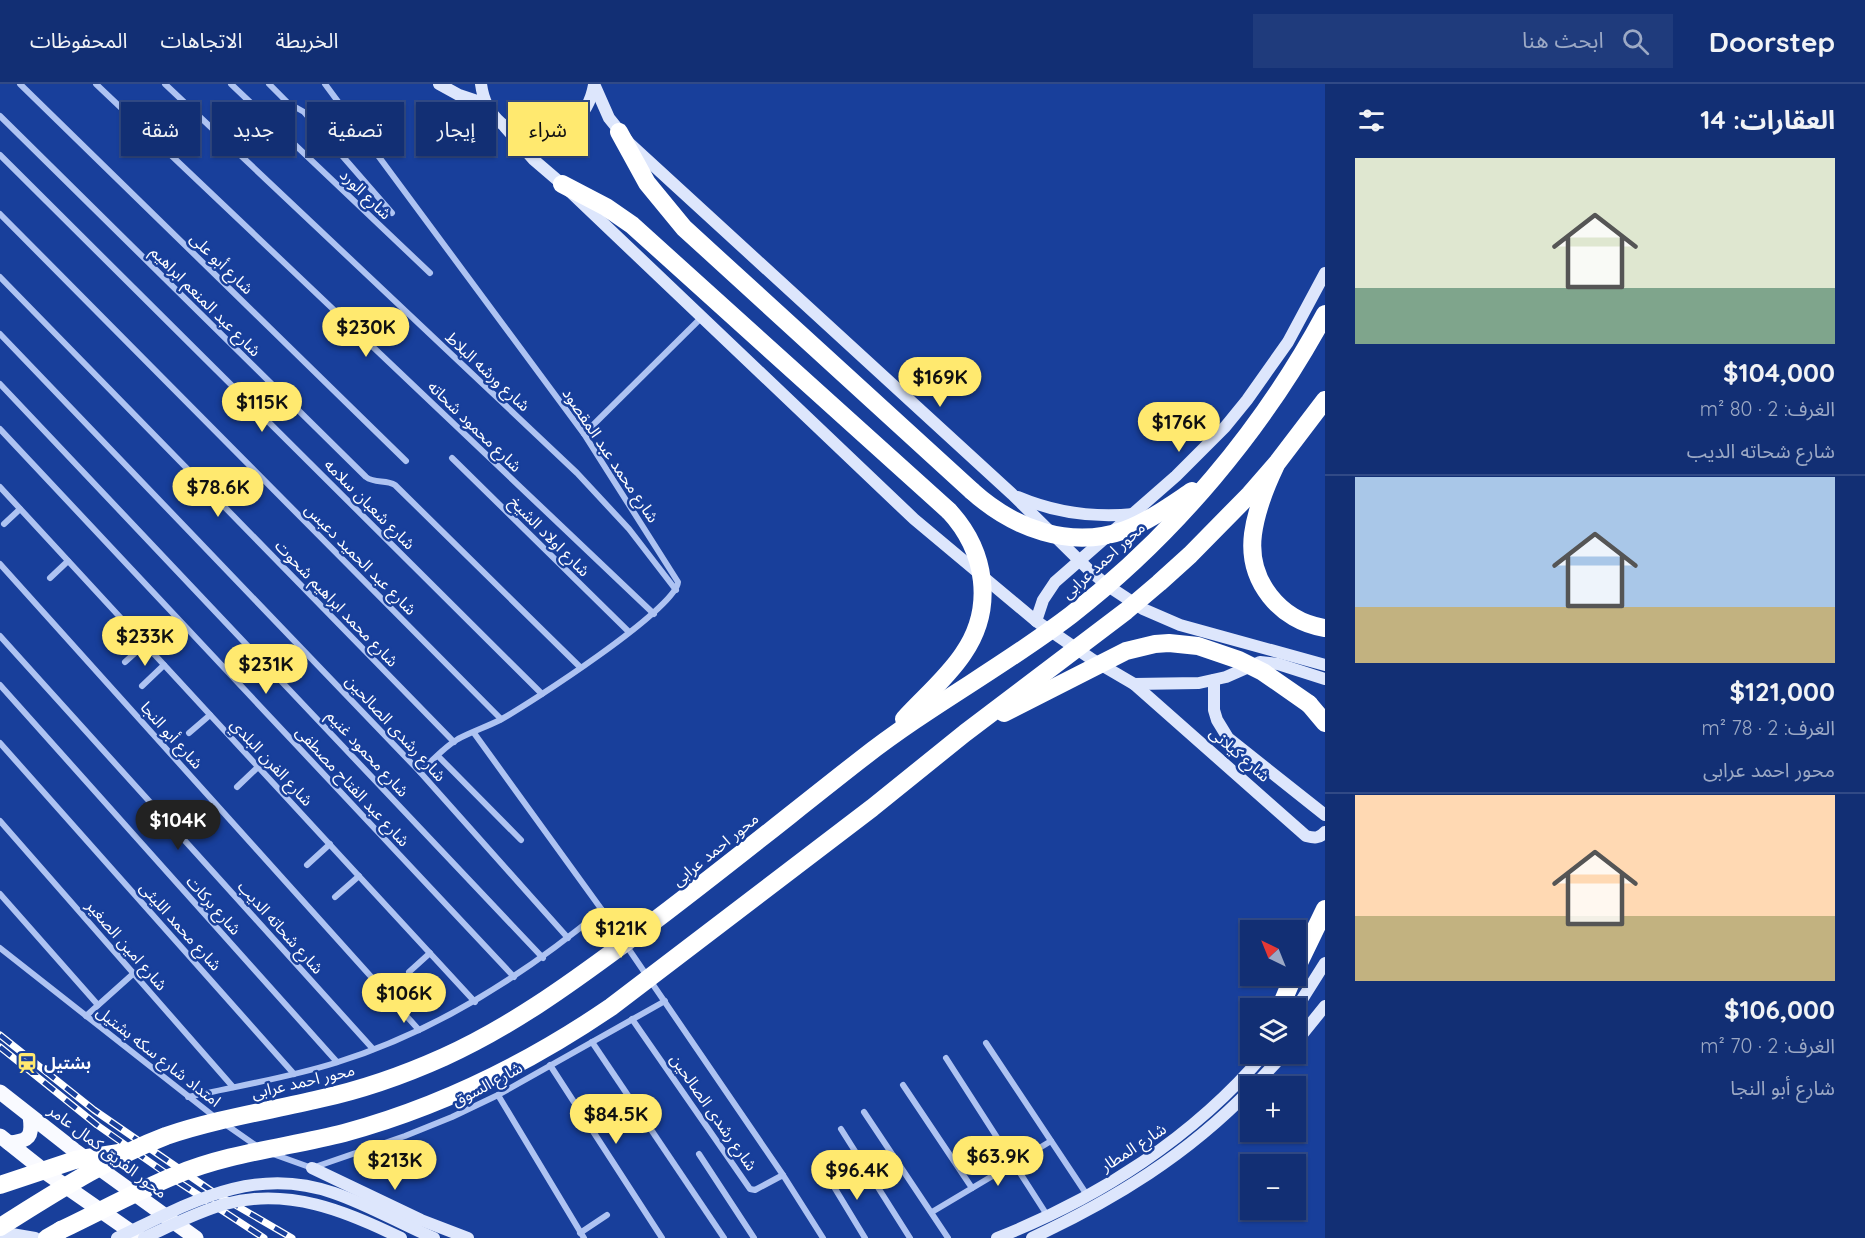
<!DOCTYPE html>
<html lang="ar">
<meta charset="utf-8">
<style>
body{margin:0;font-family:Quicksand,"Noto Sans Arabic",sans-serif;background:#1f3b7c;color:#f1f3f6;direction:rtl;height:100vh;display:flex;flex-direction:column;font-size:22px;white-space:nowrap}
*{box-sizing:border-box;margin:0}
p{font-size:20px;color:#9ca9c5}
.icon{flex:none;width:33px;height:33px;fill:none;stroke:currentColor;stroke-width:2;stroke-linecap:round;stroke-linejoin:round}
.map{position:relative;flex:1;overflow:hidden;direction:ltr}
.drawer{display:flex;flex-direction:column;background:#122f74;width:540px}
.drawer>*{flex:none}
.guide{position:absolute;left:18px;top:18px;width:570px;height:54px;direction:rtl;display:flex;gap:12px}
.needle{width:39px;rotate:317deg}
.tools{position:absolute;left:1240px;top:836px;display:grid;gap:12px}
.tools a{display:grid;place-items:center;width:66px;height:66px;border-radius:0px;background:#122f74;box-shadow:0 2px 4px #0004,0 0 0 2px #314a86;font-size:30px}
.price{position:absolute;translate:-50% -51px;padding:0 14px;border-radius:21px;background:#ffe96f;color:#111;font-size:20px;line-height:39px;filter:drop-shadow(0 2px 3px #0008)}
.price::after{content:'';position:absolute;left:50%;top:36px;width:18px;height:14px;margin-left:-9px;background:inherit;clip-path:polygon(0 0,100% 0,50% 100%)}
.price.active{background:#222;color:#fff}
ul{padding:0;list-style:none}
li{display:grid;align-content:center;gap:12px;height:318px;padding:0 30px}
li+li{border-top:2px solid #314a86}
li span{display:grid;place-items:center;height:186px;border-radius:0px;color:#555}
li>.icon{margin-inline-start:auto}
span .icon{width:108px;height:108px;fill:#fffc;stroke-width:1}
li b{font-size:26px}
h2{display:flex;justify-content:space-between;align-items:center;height:72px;padding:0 30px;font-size:26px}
.pill{padding:0 21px;border-radius:0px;background:#122f74;box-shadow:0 2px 4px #0004,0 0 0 2px #314a86;font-size:21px;line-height:54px}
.pill.active{background:#ffe96f;color:#111}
header{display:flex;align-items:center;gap:36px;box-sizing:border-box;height:84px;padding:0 30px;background:#122f74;border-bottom:2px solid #314a86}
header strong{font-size:28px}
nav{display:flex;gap:33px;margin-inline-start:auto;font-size:21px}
.search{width:420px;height:54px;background:#1f3b7c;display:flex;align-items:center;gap:15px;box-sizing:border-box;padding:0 21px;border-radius:0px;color:#9ca9c5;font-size:22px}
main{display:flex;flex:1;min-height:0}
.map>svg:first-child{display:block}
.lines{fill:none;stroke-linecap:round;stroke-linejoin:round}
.street{stroke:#aec3f2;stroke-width:6}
.secondary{stroke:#dde6fc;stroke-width:12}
.primary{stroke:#f9faff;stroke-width:15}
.highway{stroke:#fff;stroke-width:18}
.rail-casing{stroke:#fff;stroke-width:7}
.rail{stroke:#183f9b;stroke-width:4.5;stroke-dasharray:14;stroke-linecap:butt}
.secondary-bridge{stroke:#dde6fc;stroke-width:12}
.highway-bridge{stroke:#fff;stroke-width:18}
.labels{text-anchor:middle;stroke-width:5;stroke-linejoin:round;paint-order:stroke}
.street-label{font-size:16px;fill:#fff;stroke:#183f9b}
.poi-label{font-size:16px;font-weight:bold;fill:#fff;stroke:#183f9b;text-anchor:start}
</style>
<header>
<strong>Doorstep</strong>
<div class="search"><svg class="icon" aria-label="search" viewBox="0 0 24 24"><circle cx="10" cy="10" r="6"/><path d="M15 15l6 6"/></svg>ابحث هنا</div>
<nav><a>الخريطة</a><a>الاتجاهات</a><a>المحفوظات</a></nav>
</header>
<main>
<section class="drawer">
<h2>العقارات: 14<svg class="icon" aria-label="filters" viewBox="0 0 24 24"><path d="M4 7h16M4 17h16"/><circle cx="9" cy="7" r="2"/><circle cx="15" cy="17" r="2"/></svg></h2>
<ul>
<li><span style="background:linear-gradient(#dfe7d0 70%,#7fa58c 0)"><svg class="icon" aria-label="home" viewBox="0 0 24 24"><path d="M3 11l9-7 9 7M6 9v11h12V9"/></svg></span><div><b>$104,000</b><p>الغرف: 2 · 80 m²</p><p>شارع شحاته الديب</p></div></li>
<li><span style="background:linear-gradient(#a9c7e8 70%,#c2b280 0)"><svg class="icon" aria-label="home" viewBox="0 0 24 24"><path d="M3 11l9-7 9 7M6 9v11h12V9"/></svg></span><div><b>$121,000</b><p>الغرف: 2 · 78 m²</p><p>محور احمد عرابى</p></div></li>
<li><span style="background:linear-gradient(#ffd9b3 65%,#c2b280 0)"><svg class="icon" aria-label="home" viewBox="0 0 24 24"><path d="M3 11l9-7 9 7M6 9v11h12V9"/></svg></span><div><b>$106,000</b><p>الغرف: 2 · 70 m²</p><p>شارع أبو النجا</p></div></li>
</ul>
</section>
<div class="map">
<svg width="1325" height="1154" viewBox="0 0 1325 1154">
<rect width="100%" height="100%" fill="#183f9b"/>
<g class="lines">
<g class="street">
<polyline points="20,0 406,377"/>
<polyline points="96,0 654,530"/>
<polyline points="165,0 577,389 629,445 676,506"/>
<polyline points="231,0 430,189"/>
<polyline points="269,0 288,19 304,28 392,129"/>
<path d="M 325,0 L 584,350 L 678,498 C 676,525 529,620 500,636 C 486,643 471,648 458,655 C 444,663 432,677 420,688"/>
<path d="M 0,32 L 366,393 C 375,400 386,395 395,401 L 580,583"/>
<polyline points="0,71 542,610"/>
<polyline points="0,130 501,635"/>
<polyline points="0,193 454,658"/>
<polyline points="0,250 420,688 568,854"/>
<polyline points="0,300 543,874"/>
<polyline points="0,345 514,893"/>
<polyline points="584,350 702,233"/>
<polyline points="452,374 629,548"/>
<polyline points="0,403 475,918"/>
<polyline points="4,440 20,425"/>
<polyline points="0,480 419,946"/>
<polyline points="50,494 68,477"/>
<polyline points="0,552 373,965"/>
<polyline points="125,578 145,560"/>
<polyline points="0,601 337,978"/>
<polyline points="142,602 164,581"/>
<polyline points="189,649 210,631"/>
<polyline points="474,649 602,826 783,1091"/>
<polyline points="0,659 294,990"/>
<polyline points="438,672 521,756"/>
<polyline points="237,703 258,683"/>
<polyline points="0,737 233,1003"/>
<polyline points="307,781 330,760"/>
<polyline points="0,810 98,921"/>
<polyline points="335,813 359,792"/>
<polyline points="0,864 216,1034"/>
<polyline points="409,888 430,869"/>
<polyline points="86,932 134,889"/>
<polyline points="632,935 750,1105 755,1106 783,1091 823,1154"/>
<polyline points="592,958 724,1154"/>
<polyline points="986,959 1087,1111"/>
<polyline points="946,974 1047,1131"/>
<polyline points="550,981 662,1154"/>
<polyline points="903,1001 972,1104"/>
<polyline points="498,1011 584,1154"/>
<path d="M 188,1013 C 237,1002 287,994 335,979 C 435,948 522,893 602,826"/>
<polyline points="864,1028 948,1154"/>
<polyline points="225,1040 258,1063"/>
<polyline points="841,1045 910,1154"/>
<polyline points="273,1070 312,1084 405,1052 452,1033 498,1011 665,917"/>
<polyline points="699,1070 754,1154"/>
<polyline points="828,1093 865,1154"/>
<polyline points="932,1128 1051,1057"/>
<polyline points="580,1149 607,1131"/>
</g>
<g class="secondary">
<polyline points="439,0 459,11 486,20"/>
<path d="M 481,0 C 490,69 582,69 594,1"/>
<polyline points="594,0 609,34 630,60 1012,410 1089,486 1108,502 1143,525 1180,541 1325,581"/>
<polyline points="505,43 534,76 562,100 914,435 1036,537 1093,576 1134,600 1199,599 1226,593 1260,578 1278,580 1325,595"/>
<path d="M 1018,413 C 1056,429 1094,434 1134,430"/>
<polyline points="1036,537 1043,516 1055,498 1176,392 1225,343 1247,316 1288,258 1325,189"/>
<polyline points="1214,596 1214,626 1217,636 1228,654 1325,731"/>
<path d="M 1134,600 L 1306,752 C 1314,754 1319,755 1325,748"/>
<polyline points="1296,925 1325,879"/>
<polyline points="1296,958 1325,922"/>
<polyline points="1254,1002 1285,969"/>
<polyline points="312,1084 421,1136 468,1154"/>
<polyline points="0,1148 35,1154"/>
<path d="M 997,1154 C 1099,1114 1194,1053 1265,969"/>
<path d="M 1032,1154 C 1115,1115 1187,1071 1251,1005"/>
</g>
<g class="primary">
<polyline points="0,1008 74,1066 196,1154"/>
<polyline points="0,1052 48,1090 140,1154"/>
<path d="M 9,1059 C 29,1057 33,1053 30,1032"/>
</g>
<g class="highway">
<polyline points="619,48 647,99 684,144 972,407"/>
<polyline points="562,100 606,123 632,141 949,427"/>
<path d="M 1275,383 C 1265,404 1256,428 1253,450 C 1247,497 1280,537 1325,544"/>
<polyline points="1309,620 1325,639"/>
<polyline points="1296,885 1325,825"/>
<polyline points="1280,924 1294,891"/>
<polyline points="1264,970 1264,969"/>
<polyline points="47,1154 61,1146"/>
</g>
<defs>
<g id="rail">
<polyline points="0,951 94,1026 213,1108 292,1154"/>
<polyline points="0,963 97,1041 174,1095 264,1154"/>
</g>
</defs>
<use href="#rail" class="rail-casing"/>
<use href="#rail" class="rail"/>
<g class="secondary-bridge">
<path d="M 117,1154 C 188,1120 253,1080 334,1109 C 369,1121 401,1140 434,1154"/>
<path d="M 144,1154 C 170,1142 197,1128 225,1120 C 288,1103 346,1127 401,1154"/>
</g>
<g class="highway-bridge">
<path d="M 972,407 C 1013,444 1070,466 1125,446 C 1149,437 1171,421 1192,407"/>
<polyline points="1004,629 1126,567 1155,560 1169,559 1198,562 1239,576 1263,588 1309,620"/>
<path d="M 904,635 C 923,614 947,594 963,570 C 995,524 986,467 949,427"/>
<polyline points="0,1101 75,1076 119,1069"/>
<path d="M 0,1143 C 53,1110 108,1074 166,1052 C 216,1035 268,1027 319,1015 C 361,1006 404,991 444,973 C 510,943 567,902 625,859 C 705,800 782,737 860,676 C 927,623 1003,583 1071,531 C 1174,451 1263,345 1325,230"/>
<path d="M 61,1146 C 99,1128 137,1107 176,1091 C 228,1069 289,1063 344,1049 C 440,1023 529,979 611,923 L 872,724 L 965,649 L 1126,527 L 1159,499 L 1190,471 L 1250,410 L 1277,379 L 1325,316"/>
</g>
</g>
<defs>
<symbol id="station-bare" viewBox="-9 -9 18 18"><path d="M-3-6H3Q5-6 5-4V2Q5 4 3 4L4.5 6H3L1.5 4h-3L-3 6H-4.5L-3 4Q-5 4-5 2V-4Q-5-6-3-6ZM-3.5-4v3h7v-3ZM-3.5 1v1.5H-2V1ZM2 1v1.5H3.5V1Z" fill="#ffe96f" stroke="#183f9b" stroke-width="2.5" paint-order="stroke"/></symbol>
</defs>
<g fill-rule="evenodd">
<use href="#station-bare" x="12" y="964" width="30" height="30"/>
</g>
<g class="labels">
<g class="street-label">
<text transform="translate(366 110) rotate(44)" y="6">شارع الورد</text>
<text transform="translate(222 179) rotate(44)" y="6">شارع أبو على</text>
<text transform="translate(206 217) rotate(45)" y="6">شارع عبد المنعم ابراهيم</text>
<text transform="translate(488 287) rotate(43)" y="6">شارع ورشه البلاط</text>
<text transform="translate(475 342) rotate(44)" y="6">شارع محمود شحاته</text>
<text transform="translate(611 371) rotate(56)" y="6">شارع محمد عبد المقصود</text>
<text transform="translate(370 420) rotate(45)" y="6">شارع شعبان سلامه</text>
<text transform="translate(550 452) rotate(45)" y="6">شارع اولاد الشيخ</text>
<text transform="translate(361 475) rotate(45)" y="6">شارع عبد الحميد دعبس</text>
<text transform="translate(1103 476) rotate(-42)" y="6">محور احمد عرابى</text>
<text transform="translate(337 519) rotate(46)" y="6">شارع محمد ابراهيم شحوت</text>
<text transform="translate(396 644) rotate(47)" y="6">شارع رشدى الصالحين</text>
<text transform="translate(172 651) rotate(48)" y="6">شارع أبو النجا</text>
<text transform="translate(368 669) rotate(47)" y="6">شارع محمود غنيم</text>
<text transform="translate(1240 670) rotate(41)" y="6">شارع كيلانى</text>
<text transform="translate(272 678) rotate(47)" y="6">شارع الفرن البلدي</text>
<text transform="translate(353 702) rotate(47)" y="6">شارع عبد الفتاح مصطفى</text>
<text transform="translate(715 765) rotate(-39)" y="6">محور احمد عرابى</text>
<text transform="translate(214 821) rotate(48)" y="6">شارع بركات</text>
<text transform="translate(181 842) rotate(48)" y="6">شارع محمد الليثى</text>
<text transform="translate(281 843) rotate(48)" y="6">شارع شحاته الديب</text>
<text transform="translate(127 861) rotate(49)" y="6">شارع امين الصغير</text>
<text transform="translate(159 972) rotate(38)" y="6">امتداد شارع سكه بشتيل</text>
<text transform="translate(303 997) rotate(-13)" y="6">محور احمد عرابى</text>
<text transform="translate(487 1000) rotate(-28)" y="6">شارع السوق</text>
<text transform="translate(714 1028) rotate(55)" y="6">شارع رشدى الصالحين</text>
<text transform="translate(1133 1063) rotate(-33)" y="6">شارع المطار</text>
<text transform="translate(108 1067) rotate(37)" y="6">محور الفريق كمال عامر</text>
</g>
<g class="poi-label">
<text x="44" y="985">بشتيل</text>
</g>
</g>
</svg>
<div class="tools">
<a><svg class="needle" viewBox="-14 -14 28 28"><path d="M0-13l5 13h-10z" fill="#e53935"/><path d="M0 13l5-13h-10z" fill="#9ca9c5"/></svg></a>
<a><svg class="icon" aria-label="layers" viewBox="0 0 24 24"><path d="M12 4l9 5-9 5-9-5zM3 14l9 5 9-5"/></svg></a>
<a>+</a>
<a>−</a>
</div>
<b class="price" style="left:366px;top:274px">$230K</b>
<b class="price" style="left:940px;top:324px">$169K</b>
<b class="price" style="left:262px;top:349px">$115K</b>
<b class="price" style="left:1179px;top:369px">$176K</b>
<b class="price" style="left:218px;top:434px">$78.6K</b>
<b class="price" style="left:145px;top:583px">$233K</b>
<b class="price" style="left:266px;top:611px">$231K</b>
<b class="price active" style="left:178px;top:767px">$104K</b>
<b class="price" style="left:621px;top:875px">$121K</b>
<b class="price" style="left:404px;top:940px">$106K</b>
<b class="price" style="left:616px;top:1061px">$84.5K</b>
<b class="price" style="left:998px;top:1103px">$63.9K</b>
<b class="price" style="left:395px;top:1107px">$213K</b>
<b class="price" style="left:857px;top:1117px">$96.4K</b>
<div class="guide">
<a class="pill active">شراء</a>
<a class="pill">إيجار</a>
<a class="pill">تصفية</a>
<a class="pill">جديد</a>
<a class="pill">شقة</a>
</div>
</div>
</main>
